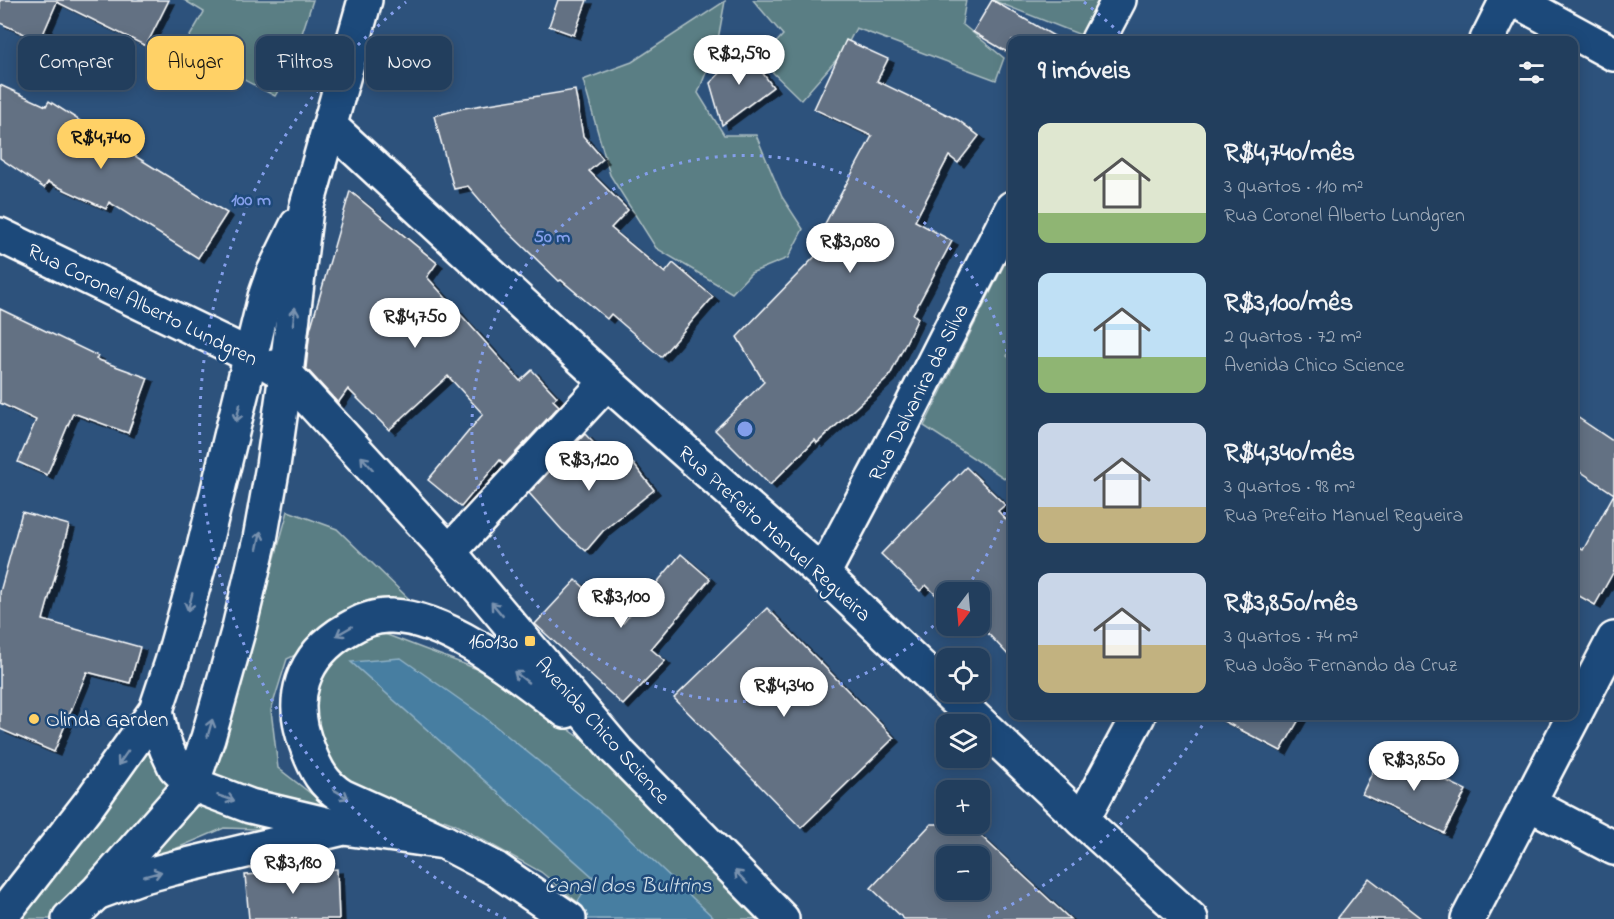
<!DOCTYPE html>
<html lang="pt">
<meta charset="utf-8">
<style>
body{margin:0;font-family:"Indie Flower",sans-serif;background:#2e4966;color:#f1f3f6;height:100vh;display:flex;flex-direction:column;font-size:22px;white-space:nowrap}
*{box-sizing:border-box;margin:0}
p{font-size:20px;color:#a2aebc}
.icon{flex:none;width:33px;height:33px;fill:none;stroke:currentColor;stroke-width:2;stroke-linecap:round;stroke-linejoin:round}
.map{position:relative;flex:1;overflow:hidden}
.drawer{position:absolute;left:1008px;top:36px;width:570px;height:684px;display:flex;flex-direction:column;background:#223e5d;border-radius:12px;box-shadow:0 3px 15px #0003,0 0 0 2px #3f5772}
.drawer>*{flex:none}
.top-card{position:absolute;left:18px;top:36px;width:570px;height:54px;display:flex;gap:12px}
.needle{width:39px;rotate:196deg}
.controls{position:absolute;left:936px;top:582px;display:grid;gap:12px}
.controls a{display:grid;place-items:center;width:54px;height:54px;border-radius:12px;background:#223e5d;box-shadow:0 3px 15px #0003,0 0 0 2px #3f5772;font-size:30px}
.price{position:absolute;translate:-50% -51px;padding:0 14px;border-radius:21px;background:#fff;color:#222;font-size:20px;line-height:39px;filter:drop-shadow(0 2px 3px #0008)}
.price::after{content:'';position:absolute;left:50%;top:36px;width:18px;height:14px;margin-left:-9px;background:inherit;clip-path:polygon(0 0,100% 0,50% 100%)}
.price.selected{background:#ffd166;color:#111}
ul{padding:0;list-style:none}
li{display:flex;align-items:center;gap:18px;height:150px;padding:0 30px}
li span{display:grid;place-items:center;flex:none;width:168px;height:120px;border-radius:12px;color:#555}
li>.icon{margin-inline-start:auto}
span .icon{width:72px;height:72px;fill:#fffc;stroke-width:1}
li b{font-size:26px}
h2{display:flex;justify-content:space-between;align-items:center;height:72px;padding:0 30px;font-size:26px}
.pill{padding:0 21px;border-radius:12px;background:#223e5d;box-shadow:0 3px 15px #0003,0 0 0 2px #3f5772;font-size:21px;line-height:54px}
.pill.selected{background:#ffd166;color:#111}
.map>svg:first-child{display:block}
.green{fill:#5a7e84;stroke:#acbec2;stroke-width:1.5}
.water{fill:#467ea1;stroke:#90b2c7;stroke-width:1.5}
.building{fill:#647183;stroke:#fff;stroke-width:1.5;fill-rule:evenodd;filter:url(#shadow)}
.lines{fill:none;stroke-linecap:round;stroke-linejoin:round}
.minor-casing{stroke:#fff;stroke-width:38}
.tertiary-casing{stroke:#fff;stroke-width:38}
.secondary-casing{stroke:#fff;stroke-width:38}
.minor{stroke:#1f4a7a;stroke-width:33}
.tertiary{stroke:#1f4a7a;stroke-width:33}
.secondary{stroke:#1f4a7a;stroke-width:33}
.oneway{stroke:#7992af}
.ring{fill:none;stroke:#839eea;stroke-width:3;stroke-dasharray:3 6}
.poi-dot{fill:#ffd166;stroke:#1f4a7a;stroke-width:2}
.labels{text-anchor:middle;stroke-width:5;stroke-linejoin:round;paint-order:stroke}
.street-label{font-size:21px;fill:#fff;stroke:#1f4a7a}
.poi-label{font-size:21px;fill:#fff;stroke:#1f4a7a;text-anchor:end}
.water-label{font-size:22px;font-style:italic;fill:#d1dfe8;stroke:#1f4a7a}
.centre{fill:#839eea;stroke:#1f4a7a;stroke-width:3}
.ring-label{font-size:18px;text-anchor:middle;font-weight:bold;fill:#839eea;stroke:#1f4a7a;stroke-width:5;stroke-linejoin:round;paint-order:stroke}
</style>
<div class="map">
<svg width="1614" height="919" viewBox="0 0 1614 919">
<defs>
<filter id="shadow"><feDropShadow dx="6" dy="4" stdDeviation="0" flood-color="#0009"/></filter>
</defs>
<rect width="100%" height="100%" fill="#2d527c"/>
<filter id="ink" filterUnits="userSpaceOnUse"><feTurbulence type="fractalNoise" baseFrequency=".0167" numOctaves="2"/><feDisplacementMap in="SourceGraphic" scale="12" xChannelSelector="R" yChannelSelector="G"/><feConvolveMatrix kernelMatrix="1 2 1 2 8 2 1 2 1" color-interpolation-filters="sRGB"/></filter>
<g filter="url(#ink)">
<g class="green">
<polygon points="184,0 313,0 290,70 275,96 183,48 204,12"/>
<polygon points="753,0 966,0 962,24 1004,58 996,80 856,28 844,51 801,100 760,60 783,35"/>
<polygon points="992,0 1106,0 1086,37"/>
<polygon points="725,1 717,45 698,93 724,135 756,135 782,197 803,229 788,258 751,273 732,293 656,248 610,175 583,80 632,62"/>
<polygon points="1012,259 1012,344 1007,356 1012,360 1012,483 924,426 1006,261"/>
<polygon points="288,511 337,529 409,599 426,620 442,649 396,623 350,628 287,659 271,710 278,768 336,813 212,783"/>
<polygon points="382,633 477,669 535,705 619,766 764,919 598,919 541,872 454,824 345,784 320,749 308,698 342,644"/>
<polygon points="152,737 172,787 54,919 15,919"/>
<polygon points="195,797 286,830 224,828 140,864"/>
</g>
<polygon class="water" points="401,658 483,716 606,816 715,919 567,919 593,877 351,662"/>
<g class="building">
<polygon points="0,0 169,0 146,46 57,2 40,41 0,23"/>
<polygon points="558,0 587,0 574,35 549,26"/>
<polygon points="992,0 1061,40 1012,40 1012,55 973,32"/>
<polygon points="846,40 888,59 877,81 958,120 979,136 958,163 949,156 915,221 952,241 913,314 918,318 889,377 817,443 815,440 770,485 715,430 764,382 737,337 832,239 820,233 872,136 814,109"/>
<polygon points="745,49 773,87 722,125 710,83"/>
<polygon points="0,85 46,106 49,101 91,128 94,122 136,141 130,153 227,213 198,258 109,202 106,209 48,182 44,188 0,158"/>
<polygon points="575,90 583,136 603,159 589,171 628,210 611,228 665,273 673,263 713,297 661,357 611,314 607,319 561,280 559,281 503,227 468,186 454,189 434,116 464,108"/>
<polygon points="350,191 437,263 427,277 520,381 532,370 557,397 553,400 559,406 504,465 500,460 461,507 428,480 483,414 448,376 389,430 348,389 338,403 306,368 310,330"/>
<polygon points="0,309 98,356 96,359 148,378 128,433 73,413 47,475 18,462 36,420 0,403"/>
<polygon points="1574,415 1614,442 1614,571 1595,605 1574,593 1574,545 1583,550 1614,494 1574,467"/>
<polygon points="585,434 619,470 631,461 654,490 603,531 586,551 562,530 529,493"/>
<polygon points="966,467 1005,505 998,511 1012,526 1012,659 980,625 980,592 946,592 946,605 926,585 920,591 881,554"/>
<polygon points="22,512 69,525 43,620 140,647 130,683 87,672 54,752 0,729 0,592"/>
<polygon points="681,554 710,579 651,649 665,661 623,705 535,624 576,580 623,623"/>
<polygon points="767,608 894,738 801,828 674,698"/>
<polygon points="1214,716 1301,716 1281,751"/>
<polygon points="1383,750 1466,790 1444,833 1362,794"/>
<path d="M 931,824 L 968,824 L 1070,919 L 904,919 L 871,888 ZM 946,856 L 980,856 L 980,890 L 946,890 Z"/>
<polygon points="337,869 339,919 249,919 245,875"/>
<polygon points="1369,878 1422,919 1337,919"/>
</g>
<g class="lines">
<defs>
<g id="minor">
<polyline points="1515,0 1614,54"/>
<polyline points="1098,40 1119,0"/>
<polyline points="1487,40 1507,0"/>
<polyline points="330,126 607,382 823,574 1082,820 1191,919"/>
<polyline points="449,552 607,382"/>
<polyline points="823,574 903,423 1012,208"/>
<polyline points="1528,803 1614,848"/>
<polyline points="1082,820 1138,716"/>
<polyline points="1468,919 1614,639"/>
</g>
<polyline id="tertiary" points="0,235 251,356"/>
<g id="secondary">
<polyline points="273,367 286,374 449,552 617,751 782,919"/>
<polyline points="156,710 161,734 167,750 175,767 192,784 250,806 334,826"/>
<path d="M 444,842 L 342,796 C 323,784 316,770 308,749 C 288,700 301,656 348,629 C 361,621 377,615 392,616 C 450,618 521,677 566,711"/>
<polyline points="99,892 140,877 174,868 344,828 444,842 496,869 569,919"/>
<polyline points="0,918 89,804 156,710 172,662 204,547 265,297 273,274 297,225"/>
<polyline points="69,919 97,892 192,784 208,738 239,628 260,539 273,466 286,374 306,209 365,0"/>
</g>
</defs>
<use href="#minor" class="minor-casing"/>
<use href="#tertiary" class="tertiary-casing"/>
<use href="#secondary" class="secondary-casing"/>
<use href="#minor" class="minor"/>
<use href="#tertiary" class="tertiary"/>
<use href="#secondary" class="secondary"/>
</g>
<defs><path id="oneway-shaft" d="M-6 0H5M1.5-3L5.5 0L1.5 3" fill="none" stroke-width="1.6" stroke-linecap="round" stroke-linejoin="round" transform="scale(1.5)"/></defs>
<g class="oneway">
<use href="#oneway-shaft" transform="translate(294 316) rotate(-83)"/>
<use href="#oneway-shaft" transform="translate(238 413) rotate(103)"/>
<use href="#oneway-shaft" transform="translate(367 463) rotate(-132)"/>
<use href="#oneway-shaft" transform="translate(259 540) rotate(-78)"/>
<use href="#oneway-shaft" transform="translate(190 602) rotate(105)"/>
<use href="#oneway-shaft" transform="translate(497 609) rotate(-130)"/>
<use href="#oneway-shaft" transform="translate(344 631) rotate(150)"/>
<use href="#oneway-shaft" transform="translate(521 677) rotate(-142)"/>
<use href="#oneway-shaft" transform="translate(210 728) rotate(-74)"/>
<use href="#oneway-shaft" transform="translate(123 758) rotate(125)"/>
<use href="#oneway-shaft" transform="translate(341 794) rotate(31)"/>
<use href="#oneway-shaft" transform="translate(226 798) rotate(18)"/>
<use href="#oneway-shaft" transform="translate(153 874) rotate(-15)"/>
<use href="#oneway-shaft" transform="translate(741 877) rotate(-134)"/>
</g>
</g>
<g class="ring">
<path d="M1012 486A273 273 0 0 1 964 591M946 613A273 273 0 1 1 1012 372"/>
<path d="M1207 718A545 545 0 0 1 984 919M506 919A545 545 0 0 1 406 2M1084 2A545 545 0 0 1 1127 40"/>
</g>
<g class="poi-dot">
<rect x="524" y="635" width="12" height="12" rx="3"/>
<circle cx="34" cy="719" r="6"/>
</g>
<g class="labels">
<g class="street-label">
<text transform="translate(143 304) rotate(26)" y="7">Rua Coronel Alberto Lundgren</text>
<text transform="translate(918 392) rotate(-63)" y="7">Rua Dalvanira da Silva</text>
<text transform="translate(775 533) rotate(42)" y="7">Rua Prefeito Manuel Regueira</text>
<text transform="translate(603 730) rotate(48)" y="7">Avenida Chico Science</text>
</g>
<g class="poi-label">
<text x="518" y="648">160130</text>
<text x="46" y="726" text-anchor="start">Olinda Garden</text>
</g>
<g class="water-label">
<text x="628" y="892">Canal dos Bultrins</text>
</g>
</g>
<circle cx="745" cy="429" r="9" class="centre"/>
<g class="ring-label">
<text x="251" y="205">100 m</text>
<text x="552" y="242">50 m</text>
</g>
</svg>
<div class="controls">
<a><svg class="needle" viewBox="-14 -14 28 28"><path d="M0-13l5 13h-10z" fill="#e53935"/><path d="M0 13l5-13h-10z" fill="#a2aebc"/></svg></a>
<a><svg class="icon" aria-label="locate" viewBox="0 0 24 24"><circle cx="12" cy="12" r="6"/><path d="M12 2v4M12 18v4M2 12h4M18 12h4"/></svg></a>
<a><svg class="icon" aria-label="layers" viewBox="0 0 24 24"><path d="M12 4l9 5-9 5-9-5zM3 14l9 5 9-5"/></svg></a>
<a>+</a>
<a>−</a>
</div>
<b class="price" style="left:739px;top:86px">R$2,590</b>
<b class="price selected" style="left:101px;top:170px">R$4,740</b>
<b class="price" style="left:850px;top:274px">R$3,080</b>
<b class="price" style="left:415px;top:349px">R$4,750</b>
<b class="price" style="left:589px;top:492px">R$3,120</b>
<b class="price" style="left:621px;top:629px">R$3,100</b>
<b class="price" style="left:784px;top:718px">R$4,340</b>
<b class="price" style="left:1414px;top:792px">R$3,850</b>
<b class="price" style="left:293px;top:895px">R$3,180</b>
<div class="top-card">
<a class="pill">Comprar</a>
<a class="pill selected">Alugar</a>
<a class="pill">Filtros</a>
<a class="pill">Novo</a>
</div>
<section class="drawer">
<h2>9 imóveis<svg class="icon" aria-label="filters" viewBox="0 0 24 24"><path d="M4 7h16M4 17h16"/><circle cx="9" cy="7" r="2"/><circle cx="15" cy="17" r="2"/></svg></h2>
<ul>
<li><span style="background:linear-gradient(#dfe7d0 75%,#8fb573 0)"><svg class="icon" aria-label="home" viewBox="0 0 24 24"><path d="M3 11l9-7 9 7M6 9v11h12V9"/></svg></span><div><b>R$4,740/mês</b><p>3 quartos · 110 m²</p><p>Rua Coronel Alberto Lundgren</p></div></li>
<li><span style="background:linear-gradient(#bfe0f5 70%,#8fb573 0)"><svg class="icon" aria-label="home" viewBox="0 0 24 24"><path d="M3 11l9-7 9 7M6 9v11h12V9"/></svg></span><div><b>R$3,100/mês</b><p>2 quartos · 72 m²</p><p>Avenida Chico Science</p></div></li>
<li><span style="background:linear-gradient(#c9d6e8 70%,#c2b280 0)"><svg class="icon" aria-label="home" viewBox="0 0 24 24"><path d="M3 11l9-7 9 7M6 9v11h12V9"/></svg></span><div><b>R$4,340/mês</b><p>3 quartos · 98 m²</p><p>Rua Prefeito Manuel Regueira</p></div></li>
<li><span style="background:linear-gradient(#c9d6e8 60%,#c2b280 0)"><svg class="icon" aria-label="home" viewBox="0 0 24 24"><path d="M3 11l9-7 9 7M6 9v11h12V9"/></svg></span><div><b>R$3,850/mês</b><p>3 quartos · 74 m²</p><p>Rua João Fernando da Cruz</p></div></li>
</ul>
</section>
</div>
